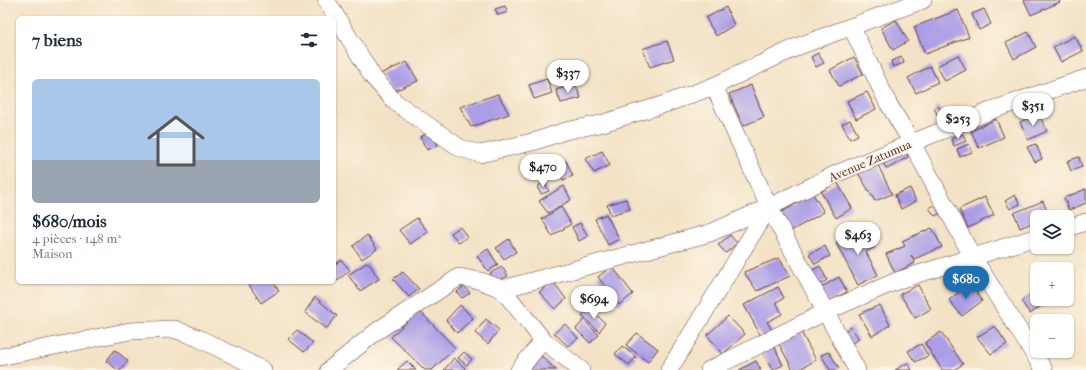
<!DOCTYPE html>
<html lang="fr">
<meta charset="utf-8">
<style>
body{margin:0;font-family:"IM FELL French Canon",serif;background:#f6f6f7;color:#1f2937;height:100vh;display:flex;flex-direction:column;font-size:15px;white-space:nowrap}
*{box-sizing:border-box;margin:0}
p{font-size:13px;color:#747a83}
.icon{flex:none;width:22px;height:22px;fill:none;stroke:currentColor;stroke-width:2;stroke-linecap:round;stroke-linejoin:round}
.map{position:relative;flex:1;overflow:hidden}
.sheet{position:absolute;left:16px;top:16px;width:320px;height:268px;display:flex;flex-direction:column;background:#fff;border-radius:6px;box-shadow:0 1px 3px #0004}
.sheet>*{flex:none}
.fabs{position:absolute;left:1030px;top:210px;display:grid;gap:8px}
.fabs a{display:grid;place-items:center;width:44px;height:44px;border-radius:6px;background:#fff;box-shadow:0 1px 3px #0004;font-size:20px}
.price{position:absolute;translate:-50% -34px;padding:0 9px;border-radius:14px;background:#fff;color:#222;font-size:13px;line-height:26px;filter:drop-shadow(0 1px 2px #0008)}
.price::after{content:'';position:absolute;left:50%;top:24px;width:12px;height:9px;margin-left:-6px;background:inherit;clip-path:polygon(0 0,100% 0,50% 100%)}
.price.active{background:#1f6fb2;color:#fff}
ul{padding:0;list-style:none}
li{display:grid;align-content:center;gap:8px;height:212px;padding:0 16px}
li span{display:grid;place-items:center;height:124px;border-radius:6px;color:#555}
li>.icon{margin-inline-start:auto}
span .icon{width:72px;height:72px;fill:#fffc;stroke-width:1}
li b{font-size:17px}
h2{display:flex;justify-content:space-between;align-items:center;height:48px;padding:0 16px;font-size:17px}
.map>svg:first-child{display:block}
.building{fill:#ac9ee6}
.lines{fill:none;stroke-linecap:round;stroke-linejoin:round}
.minor-casing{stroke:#633c42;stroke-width:18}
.minor{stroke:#fff;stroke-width:17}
.labels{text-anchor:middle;stroke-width:3.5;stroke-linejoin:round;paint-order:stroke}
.street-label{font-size:12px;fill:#4a1f2b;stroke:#fcf5e5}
</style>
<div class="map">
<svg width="1086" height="370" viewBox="0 0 1086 370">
<rect width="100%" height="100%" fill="#fcf5e5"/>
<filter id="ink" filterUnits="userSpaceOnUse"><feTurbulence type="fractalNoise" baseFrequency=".025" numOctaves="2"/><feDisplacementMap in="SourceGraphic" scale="8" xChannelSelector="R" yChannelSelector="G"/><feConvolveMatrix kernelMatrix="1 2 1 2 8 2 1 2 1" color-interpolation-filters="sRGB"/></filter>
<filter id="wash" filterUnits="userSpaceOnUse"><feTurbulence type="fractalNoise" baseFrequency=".012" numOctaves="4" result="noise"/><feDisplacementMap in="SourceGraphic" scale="16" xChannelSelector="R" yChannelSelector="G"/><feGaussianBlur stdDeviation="0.9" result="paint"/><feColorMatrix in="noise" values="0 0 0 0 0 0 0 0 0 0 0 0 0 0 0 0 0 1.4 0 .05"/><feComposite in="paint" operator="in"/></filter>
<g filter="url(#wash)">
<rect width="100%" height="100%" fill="#f3e2c5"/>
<g id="blocks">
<g class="building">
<polygon points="1024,0 1059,0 1060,2 1031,15"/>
<polygon points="505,6 508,12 498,15 495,9"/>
<polygon points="726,7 734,25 716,36 706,18"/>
<polygon points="984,9 991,24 979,30 972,14"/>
<polygon points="958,10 969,37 925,54 914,27"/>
<polygon points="896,20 908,41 893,50 881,28"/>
<polygon points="1028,32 1036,47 1014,59 1006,43"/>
<polygon points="1075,36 1083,51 1061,62 1053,47"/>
<polygon points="667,41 674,59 650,67 642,49"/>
<polygon points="818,53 824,63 816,67 811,57"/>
<polygon points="958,55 966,70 945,81 937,66"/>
<polygon points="854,57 863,74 839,86 830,70"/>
<polygon points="902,57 904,63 893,67 891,61"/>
<polygon points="407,62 418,81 391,92 380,74"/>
<polygon points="930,66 938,82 916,93 908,78"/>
<polygon points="547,79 552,93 534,99 529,85"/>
<polygon points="575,84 581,98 561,103 556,90"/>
<polygon points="751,85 764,117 743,126 729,94"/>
<polygon points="867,92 876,109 856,119 847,101"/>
<polygon points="498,94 509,114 471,127 460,107"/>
<polygon points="938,106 943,114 938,116 934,108"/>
<polygon points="1038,113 1047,131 1028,140 1020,122"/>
<polygon points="996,119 1004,137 979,148 971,131"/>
<polygon points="850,120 858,135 850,139 842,124"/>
<polygon points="430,132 438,145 427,150 420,137"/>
<polygon points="963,134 966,141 954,146 951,139"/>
<polygon points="969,144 972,152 960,157 957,149"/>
<polygon points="1036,144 1042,159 1035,162 1027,147"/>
<polygon points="905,150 908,157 887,169 882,162"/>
<polygon points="602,151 610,165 594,173 585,159"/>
<polygon points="1079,157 1082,167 1071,171 1067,161"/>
<polygon points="566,161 573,176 563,180 556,166"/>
<polygon points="877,163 892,194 875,201 858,173"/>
<polygon points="544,182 549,191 541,194 537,187"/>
<polygon points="837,182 852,208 836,218 821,192"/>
<polygon points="564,186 571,200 548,213 539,201"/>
<polygon points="910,188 916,201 901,209 895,195"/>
<polygon points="1086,189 1086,203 1069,210 1064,198"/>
<polygon points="813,194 824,212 791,231 780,213"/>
<polygon points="1015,195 1020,204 1010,209 1005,201"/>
<polygon points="985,197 994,215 968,228 959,209"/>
<polygon points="626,199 630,209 611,215 607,205"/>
<polygon points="1043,201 1049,216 1037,217 1037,221 1020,228 1014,213"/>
<polygon points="938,203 943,212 935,216 929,208"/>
<polygon points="561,207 571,224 552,236 542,219"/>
<polygon points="606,214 619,239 608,245 595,219"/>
<polygon points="417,218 428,232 410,244 399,230"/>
<polygon points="580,223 588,236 579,241 572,227"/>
<polygon points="460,227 467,237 459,243 451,233"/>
<polygon points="932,228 942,247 914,259 911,255 915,263 895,273 886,254 905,246 902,241"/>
<polygon points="865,229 875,247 866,252 878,275 858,285 836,243"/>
<polygon points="367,235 377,249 362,259 353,246"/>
<polygon points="730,235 737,243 726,253 718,245"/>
<polygon points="509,239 516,252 504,259 496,248"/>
<polygon points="825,246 830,256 815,264 809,254"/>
<polygon points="488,249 498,265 488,271 477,256"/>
<polygon points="779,258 790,276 757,291 744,272"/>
<polygon points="341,260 350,270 337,281 334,277 334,265"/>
<polygon points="368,262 379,279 360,291 348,275"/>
<polygon points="612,266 633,294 619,305 598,277"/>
<polygon points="820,266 827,280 818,286 811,271"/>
<polygon points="502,267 508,276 496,281 490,273"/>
<polygon points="403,272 419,289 409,297 393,279"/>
<polygon points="839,277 847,292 828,302 820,288"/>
<polygon points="553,281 566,299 555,309 539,292"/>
<polygon points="247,282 273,282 279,291 261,303"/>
<polygon points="970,283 982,301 962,316 949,300"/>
<polygon points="918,285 931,309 915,318 900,294"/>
<polygon points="464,286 470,293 462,298 457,292"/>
<polygon points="778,287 784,298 776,302 782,314 767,322 773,332 762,338 744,305"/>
<polygon points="1037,290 1037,299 1045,299 1047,302 1030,314 1021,301"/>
<polygon points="315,297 337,316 326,329 305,312"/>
<polygon points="460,305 473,318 457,333 446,320"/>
<polygon points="880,305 890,325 872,336 859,314"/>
<polygon points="589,308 605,323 599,332 582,315"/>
<polygon points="419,310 455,348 432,370 425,370 391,337"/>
<polygon points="728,316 745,334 723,354 707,335"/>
<polygon points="486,319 499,330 488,344 475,333"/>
<polygon points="584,320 599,335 590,343 576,329"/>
<polygon points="565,324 578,338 568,346 554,333"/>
<polygon points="995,326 1007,344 991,354 977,337"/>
<polygon points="851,327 859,339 851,344 843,332"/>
<polygon points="297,330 313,343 304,352 288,339"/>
<polygon points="801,332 816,360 798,370 793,370 779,344"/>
<polygon points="941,332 963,364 954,370 942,370 925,343"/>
<polygon points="637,333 658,349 648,362 626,345"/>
<polygon points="921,344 928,356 915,362 908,351"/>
<polygon points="622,346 636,357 629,365 615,354"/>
<polygon points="774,346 783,365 772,370 763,353"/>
<polygon points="115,350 128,361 121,370 118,370 106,361"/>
<polygon points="464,352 472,359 467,365 458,358"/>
<polygon points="829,352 839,368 835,370 830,370 821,355"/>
<polygon points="541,356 556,370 530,370"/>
<polygon points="454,358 465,368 463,370 444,370"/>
<polygon points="407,361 416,370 397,370"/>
<polygon points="756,361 761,370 739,370"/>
<polygon points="908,363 912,370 895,370"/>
</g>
</g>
</g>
<g filter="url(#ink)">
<use href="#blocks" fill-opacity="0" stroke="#633c42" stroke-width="1"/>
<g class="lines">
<defs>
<g id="minor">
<polyline points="326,0 373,77 395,102 460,148 480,154 536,141 565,131 600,124 665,104 714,86 799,46 923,0"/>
<polyline points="852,28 888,103 912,143 972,256 1044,370"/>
<polyline points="714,86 769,207 857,370"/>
<polyline points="1067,228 1086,222"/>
<polyline points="502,289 710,233 769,207 838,173 995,109 1086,78"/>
<polyline points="0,357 130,331 174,329 198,338 263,370"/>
<polyline points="329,370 377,331 459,277 481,281 502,289 543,340 581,370"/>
<polyline points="519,370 543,340"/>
<polyline points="669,370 769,207"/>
<polyline points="709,370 825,312 899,280 1037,237"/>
</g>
</defs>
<use href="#minor" class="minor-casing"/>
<use href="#minor" class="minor"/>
</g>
</g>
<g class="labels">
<g class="street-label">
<text transform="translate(870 161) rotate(-23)" y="4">Avenue Zatumua</text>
</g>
</g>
</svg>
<div class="fabs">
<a><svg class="icon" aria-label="layers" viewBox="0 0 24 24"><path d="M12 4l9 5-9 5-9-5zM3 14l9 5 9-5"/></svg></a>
<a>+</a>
<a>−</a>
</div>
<b class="price" style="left:568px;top:94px">$337</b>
<b class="price" style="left:1033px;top:127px">$351</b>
<b class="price" style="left:958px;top:140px">$253</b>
<b class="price" style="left:543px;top:188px">$470</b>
<b class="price" style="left:858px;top:256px">$463</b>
<b class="price active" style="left:966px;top:300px">$680</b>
<b class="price" style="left:594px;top:320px">$694</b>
<section class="sheet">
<h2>7 biens<svg class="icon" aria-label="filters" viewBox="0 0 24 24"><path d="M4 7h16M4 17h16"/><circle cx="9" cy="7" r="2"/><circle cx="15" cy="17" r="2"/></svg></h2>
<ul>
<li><span style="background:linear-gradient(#a9c7e8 65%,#9aa5b1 0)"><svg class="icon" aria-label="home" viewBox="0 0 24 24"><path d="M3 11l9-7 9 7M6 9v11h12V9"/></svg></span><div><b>$680/mois</b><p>4 pièces · 148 m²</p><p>Maison</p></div></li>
</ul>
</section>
</div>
